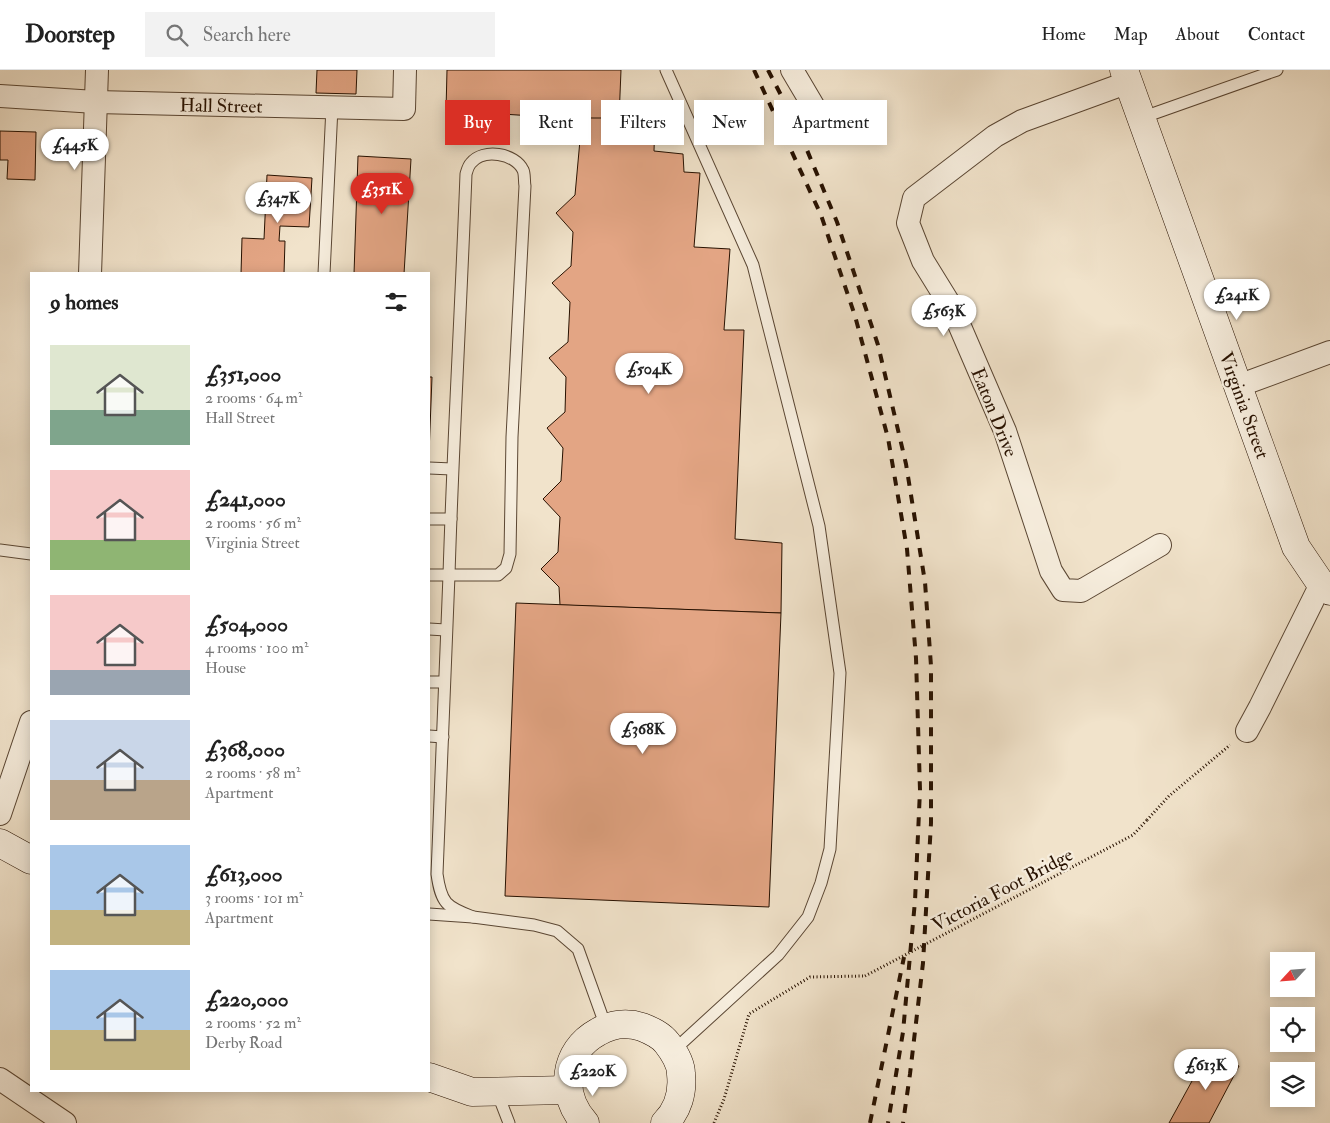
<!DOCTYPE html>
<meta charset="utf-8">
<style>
body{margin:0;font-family:"IM FELL Double Pica",serif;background:#f2f2f2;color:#222;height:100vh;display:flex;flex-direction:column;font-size:19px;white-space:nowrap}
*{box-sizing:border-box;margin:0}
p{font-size:16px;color:#767676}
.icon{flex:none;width:28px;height:28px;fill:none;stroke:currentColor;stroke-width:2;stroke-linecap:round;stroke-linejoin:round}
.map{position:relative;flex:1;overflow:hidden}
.panel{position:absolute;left:30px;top:202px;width:400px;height:820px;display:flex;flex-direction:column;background:#fff;border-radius:0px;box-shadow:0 2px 12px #0003}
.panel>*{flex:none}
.banner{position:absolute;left:445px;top:30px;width:475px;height:45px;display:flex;gap:10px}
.needle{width:32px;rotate:244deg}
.buttons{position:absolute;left:1270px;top:882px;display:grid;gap:10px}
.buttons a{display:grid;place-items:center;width:45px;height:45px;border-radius:0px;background:#fff;box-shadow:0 2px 12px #0003;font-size:25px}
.price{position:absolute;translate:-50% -42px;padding:0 11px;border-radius:18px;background:#fff;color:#222;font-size:16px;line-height:32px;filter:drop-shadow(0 1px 2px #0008)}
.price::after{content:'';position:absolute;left:50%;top:30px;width:15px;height:11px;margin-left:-8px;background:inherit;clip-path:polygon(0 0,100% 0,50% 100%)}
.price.on{background:#d93025;color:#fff}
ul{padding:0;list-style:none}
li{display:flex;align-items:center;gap:15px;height:125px;padding:0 20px}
li span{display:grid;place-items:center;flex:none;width:140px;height:100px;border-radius:0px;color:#555}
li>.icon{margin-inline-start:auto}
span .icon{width:60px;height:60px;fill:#fffc;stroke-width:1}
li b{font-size:21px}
h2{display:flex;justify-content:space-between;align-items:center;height:60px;padding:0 20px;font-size:21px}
.pill{padding:0 18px;border-radius:0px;background:#fff;box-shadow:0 2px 12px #0003;font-size:18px;line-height:45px}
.pill.on{background:#d93025;color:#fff}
header{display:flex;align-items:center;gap:30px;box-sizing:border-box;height:70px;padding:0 25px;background:#fff;border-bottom:1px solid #e0e0e0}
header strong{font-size:24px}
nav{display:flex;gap:28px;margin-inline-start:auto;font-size:18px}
.search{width:350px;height:45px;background:#f2f2f2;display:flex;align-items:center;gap:12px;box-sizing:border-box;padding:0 18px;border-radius:0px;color:#767676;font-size:19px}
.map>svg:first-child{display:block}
.building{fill:#e3a584;stroke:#271100}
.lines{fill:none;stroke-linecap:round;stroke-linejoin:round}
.lane-casing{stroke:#5a4633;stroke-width:13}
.street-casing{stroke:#5a4633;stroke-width:24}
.secondary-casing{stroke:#271100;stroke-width:29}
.path{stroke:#271100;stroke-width:3;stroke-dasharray:1 2.5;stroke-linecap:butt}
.lane{stroke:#f6eddd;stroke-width:11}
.street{stroke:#f6eddd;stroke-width:22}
.secondary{stroke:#f6eddd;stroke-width:28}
.rail{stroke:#271100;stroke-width:4;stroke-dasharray:9 9;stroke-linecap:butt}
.path-bridge{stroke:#271100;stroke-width:3;stroke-dasharray:1 2.5;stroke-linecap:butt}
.labels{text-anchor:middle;stroke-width:4.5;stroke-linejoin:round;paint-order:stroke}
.street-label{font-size:19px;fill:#271100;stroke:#f6eddd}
</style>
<header>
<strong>Doorstep</strong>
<div class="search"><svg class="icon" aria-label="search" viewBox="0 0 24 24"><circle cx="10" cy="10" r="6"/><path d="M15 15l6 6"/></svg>Search here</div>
<nav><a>Home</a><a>Map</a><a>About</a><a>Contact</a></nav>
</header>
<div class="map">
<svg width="1330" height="1053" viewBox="0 0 1330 1053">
<rect width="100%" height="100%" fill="#f1e3cb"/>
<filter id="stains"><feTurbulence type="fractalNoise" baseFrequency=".004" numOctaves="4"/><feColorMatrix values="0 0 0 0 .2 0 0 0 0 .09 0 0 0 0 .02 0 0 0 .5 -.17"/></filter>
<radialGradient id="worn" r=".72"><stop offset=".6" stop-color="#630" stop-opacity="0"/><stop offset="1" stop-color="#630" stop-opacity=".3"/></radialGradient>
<g class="building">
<polygon points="317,0 357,0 356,24 316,23"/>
<polygon points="447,0 621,0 619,49 570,48 551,66 533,46 502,44 482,63 464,42 446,41"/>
<polygon points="582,48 655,48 654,81 683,84 684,102 700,103 694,177 730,179 724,260 744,260 735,469 782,473 781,543 560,535 559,517 541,499 558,482 560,447 543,429 561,411 563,378 547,358 565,342 566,307 549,288 568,272 570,232 552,213 571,196 573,162 556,143 575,125"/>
<polygon points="0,61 36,62 35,110 7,109 8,90 0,90"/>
<polygon points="358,86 411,89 404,204 354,204"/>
<polygon points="267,105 312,108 309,157 280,156 279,171 285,171 284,204 241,204 242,168 264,169"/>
<polygon points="429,307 432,307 429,384"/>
<polygon points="516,533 781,543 769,837 505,826"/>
<polygon points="1209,980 1239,996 1209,1053 1169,1053"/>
</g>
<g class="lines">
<defs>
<g id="lane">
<polyline points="666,0 753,195 819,456 840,603 830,779 821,813 808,847 778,885 673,981"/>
<polyline points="1141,48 1277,0"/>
<polyline points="324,204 332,37"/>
<polyline points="429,398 452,399"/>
<polyline points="429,449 451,449"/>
<polyline points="0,480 31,484"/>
<path d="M 429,505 L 449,505 C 453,372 461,238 466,104 C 467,101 468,96 471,93 C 483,78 515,83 523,100 C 525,104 524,111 525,116 L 512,367 L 510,484 L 506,498 L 498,505 L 449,505 L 437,804 C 441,833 446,837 473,847"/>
<polyline points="429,559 446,560"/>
<polyline points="429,612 444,612"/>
<polyline points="429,666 443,667"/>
<polyline points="429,844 473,847 534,855 557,861 578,879 606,957"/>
<polyline points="497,1022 509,1053"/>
</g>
<g id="street">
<polyline points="792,0 821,49"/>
<polyline points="1129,12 1022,51 995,66 914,128 908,153 923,191 952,238 1005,361 1051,501 1063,520 1081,521 1160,475"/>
<polyline points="0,26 96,32 404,39 405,0"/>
<polyline points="90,204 97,0"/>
<polyline points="1238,316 1330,282"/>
<polyline points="1247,661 1260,637 1321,514"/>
<polyline points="0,744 31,652"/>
<polyline points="0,1009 65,1053"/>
</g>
<g id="secondary">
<polyline points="1124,0 1296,477 1321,514 1330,521"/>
<polyline points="0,773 31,790"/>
<polyline points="429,1007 472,1022 568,1020"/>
<path d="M 585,1053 C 559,1024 563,981 598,962 C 611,954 627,952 642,957 C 652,961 661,965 667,973 C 674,982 681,993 681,1004 C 683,1022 678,1040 665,1053"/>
</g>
</defs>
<use href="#lane" class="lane-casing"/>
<use href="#street" class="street-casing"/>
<use href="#secondary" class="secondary-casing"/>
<g class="path">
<polyline points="1147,750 1169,726 1230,675"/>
<polyline points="714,1053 724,1029 749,944 810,907 865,906"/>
</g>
<use href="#lane" class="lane"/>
<use href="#street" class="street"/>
<use href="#secondary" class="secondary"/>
<g class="rail">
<polyline points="754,0 821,145 855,246 888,368 907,479 916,588 920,720 915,831 903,962 888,1053"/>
<polyline points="768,0 797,56 837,152 878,275 906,394 925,512 931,596 931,753 923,893 910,1004 903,1053"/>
<polyline points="870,1053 904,887"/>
</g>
<polyline class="path-bridge" points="865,906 1133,765 1147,750"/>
</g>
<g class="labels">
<g class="street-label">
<text transform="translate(221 35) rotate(1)" y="7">Hall Street</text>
<text transform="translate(1245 335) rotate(70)" y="7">Virginia Street</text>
<text transform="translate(995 342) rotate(68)" y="7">Eaton Drive</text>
<text transform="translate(1002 819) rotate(-28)" y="7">Victoria Foot Bridge</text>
</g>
</g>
<rect width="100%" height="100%" filter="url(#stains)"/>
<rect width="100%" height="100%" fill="url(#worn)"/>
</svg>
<div class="buttons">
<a><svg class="needle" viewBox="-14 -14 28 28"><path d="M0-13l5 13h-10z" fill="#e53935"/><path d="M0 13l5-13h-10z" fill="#767676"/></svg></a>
<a><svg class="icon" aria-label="locate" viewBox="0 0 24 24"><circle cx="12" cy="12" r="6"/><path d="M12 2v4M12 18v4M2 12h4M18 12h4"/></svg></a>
<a><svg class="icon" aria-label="layers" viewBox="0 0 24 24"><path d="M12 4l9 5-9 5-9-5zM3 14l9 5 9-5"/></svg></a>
</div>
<b class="price" style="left:75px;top:101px">£445K</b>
<b class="price on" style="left:382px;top:145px">£351K</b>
<b class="price" style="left:278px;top:154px">£347K</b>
<b class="price" style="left:1237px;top:251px">£241K</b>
<b class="price" style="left:944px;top:267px">£563K</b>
<b class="price" style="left:649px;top:325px">£504K</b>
<b class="price" style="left:643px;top:685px">£368K</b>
<b class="price" style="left:1206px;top:1021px">£613K</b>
<b class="price" style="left:593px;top:1027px">£220K</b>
<div class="banner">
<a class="pill on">Buy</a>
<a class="pill">Rent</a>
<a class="pill">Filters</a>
<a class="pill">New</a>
<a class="pill">Apartment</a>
</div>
<section class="panel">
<h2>9 homes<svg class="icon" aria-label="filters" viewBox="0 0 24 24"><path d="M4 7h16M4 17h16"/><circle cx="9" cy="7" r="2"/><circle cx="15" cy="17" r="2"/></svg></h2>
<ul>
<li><span style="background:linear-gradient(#dfe7d0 65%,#7fa58c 0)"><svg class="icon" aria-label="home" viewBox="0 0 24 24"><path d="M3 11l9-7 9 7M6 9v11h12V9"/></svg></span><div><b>£351,000</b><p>2 rooms · 64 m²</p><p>Hall Street</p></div></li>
<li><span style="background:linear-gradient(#f6c9c9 70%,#8fb573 0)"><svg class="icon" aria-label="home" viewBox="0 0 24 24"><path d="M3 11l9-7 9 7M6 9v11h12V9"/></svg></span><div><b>£241,000</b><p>2 rooms · 56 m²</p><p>Virginia Street</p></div></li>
<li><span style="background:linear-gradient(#f6c9c9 75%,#9aa5b1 0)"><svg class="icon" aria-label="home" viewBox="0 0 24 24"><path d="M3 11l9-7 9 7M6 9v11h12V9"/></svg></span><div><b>£504,000</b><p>4 rooms · 100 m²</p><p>House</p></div></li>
<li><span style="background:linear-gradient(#c9d6e8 60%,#b9a48a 0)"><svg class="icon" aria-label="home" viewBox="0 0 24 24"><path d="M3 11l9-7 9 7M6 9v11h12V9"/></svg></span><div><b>£368,000</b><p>2 rooms · 58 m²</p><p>Apartment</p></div></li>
<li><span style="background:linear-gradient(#a9c7e8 65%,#c2b280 0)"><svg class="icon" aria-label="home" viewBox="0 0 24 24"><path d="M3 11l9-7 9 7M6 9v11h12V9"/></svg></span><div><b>£613,000</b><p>3 rooms · 101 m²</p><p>Apartment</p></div></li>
<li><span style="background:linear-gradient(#a9c7e8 60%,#c2b280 0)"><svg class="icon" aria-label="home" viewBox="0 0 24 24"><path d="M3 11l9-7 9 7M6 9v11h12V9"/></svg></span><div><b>£220,000</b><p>2 rooms · 52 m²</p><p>Derby Road</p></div></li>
</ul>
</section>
</div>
